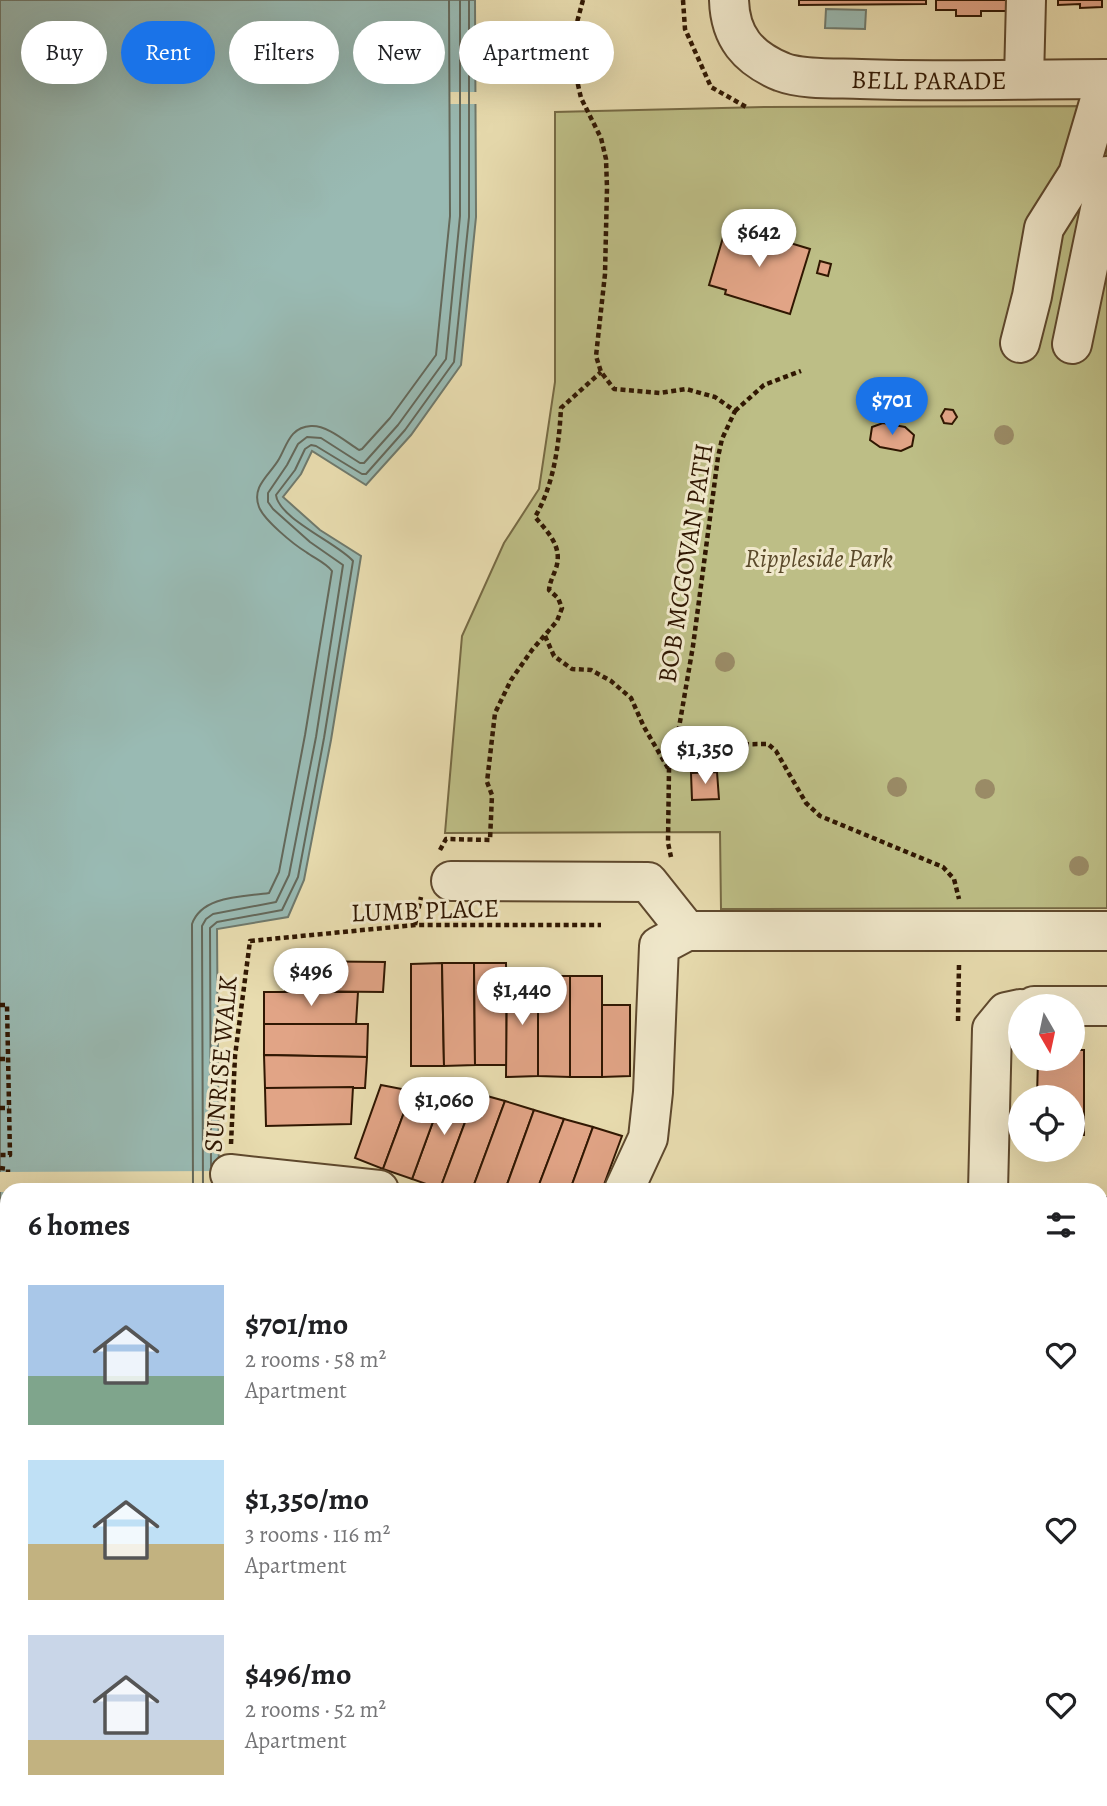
<!DOCTYPE html>
<meta charset="utf-8">
<style>
body{margin:0;font-family:Alegreya,serif;background:#f6f6f6;color:#202124;height:100vh;display:flex;flex-direction:column;font-size:26px;white-space:nowrap}
*{box-sizing:border-box;margin:0}
p{font-size:23px;color:#757577}
.icon{flex:none;width:38px;height:38px;fill:none;stroke:currentColor;stroke-width:2;stroke-linecap:round;stroke-linejoin:round}
.map{position:relative;flex:1;overflow:hidden}
.sheet{position:absolute;left:0px;top:1183px;width:1108px;height:623px;display:flex;flex-direction:column;background:#fff;border-radius:21px 21px 0 0;box-shadow:0 7px 28px #0002}
.sheet>*{flex:none}
.banner{position:absolute;left:21px;top:21px;width:700px;height:63px;display:flex;gap:14px}
.needle{width:46px;rotate:171deg}
.tools{position:absolute;left:1008px;top:994px;display:grid;gap:14px}
.tools a{display:grid;place-items:center;width:77px;height:77px;border-radius:50%;background:#fff;box-shadow:0 7px 28px #0002;font-size:35px}
.price{position:absolute;translate:-50% -60px;padding:0 16px;border-radius:24px;background:#fff;color:#222;font-size:23px;line-height:46px;filter:drop-shadow(0 2px 4px #0008)}
.price::after{content:'';position:absolute;left:50%;top:42px;width:21px;height:16px;margin-left:-10px;background:inherit;clip-path:polygon(0 0,100% 0,50% 100%)}
.price.current{background:#1a73e8;color:#fff}
ul{padding:0;list-style:none}
li{display:flex;align-items:center;gap:21px;height:175px;padding:0 28px}
li span{display:grid;place-items:center;flex:none;width:196px;height:140px;border-radius:0px;color:#555}
li>.icon{margin-inline-start:auto}
span .icon{width:84px;height:84px;fill:#fffc;stroke-width:1}
li b{font-size:30px}
h2{display:flex;justify-content:space-between;align-items:center;height:84px;padding:0 28px;font-size:30px}
.tag{padding:0 24px;border-radius:32px;background:#fff;box-shadow:0 7px 28px #0002;font-size:24px;line-height:63px}
.tag.current{background:#1a73e8;color:#fff}
.map>svg:first-child{display:block}
.green{fill:#bdbe86;stroke:#766a44;stroke-width:2}
.water{fill:#99bab3;stroke:#6f796c;stroke-width:2}
.pier{fill:#e8dcaf}
.lines{fill:none;stroke-linecap:round;stroke-linejoin:round}
.shore{stroke:#64685a;stroke-width:2}
.building{fill:#e1a486;stroke:#301702;stroke-width:2}
.minor-casing{stroke:#5e482d;stroke-width:42}
.path{stroke:#301702;stroke-width:4.5;stroke-dasharray:5 3.5;stroke-linecap:butt}
.minor{stroke:#f0e8cb;stroke-width:38}
.tree{fill:#9a8b66}
.labels{text-anchor:middle;stroke-width:6;stroke-linejoin:round;paint-order:stroke}
.street-label{font-size:26px;fill:#301702;stroke:#f0e8cb}
.park-label{font-size:26px;font-style:italic;fill:#5a492a;stroke:#f0e8cb}
</style>
<div class="map">
<svg width="1107" height="1806" viewBox="0 0 1107 1806">
<rect width="100%" height="100%" fill="#e8dcaf"/>
<filter id="stains"><feTurbulence type="fractalNoise" baseFrequency=".00286" numOctaves="4"/><feColorMatrix values="0 0 0 0 .2 0 0 0 0 .09 0 0 0 0 .02 0 0 0 .5 -.17"/></filter>
<radialGradient id="worn" r=".72"><stop offset=".6" stop-color="#630" stop-opacity="0"/><stop offset="1" stop-color="#630" stop-opacity=".3"/></radialGradient>
<polygon class="green" points="1107,106 1107,908 721,909 720,832 445,833 462,636 504,543 539,489 555,382 555,112 764,107"/>
<g class="water">
<polygon points="0,0 475,0 476,217 461,365 411,435 366,485 312,451 301,474 283,497 320,530 361,556 331,740 304,880 288,917 217,929 219,1190 7,1190 7,1799 197,1799 197,1806 0,1806"/>
<polygon points="826,9 866,10 865,29 825,28"/>
</g>
<g class="pier">
<rect x="450" y="92" width="30" height="12"/>
<polygon points="218,1171 219,1190 7,1190 7,1192 0,1192 0,1172"/>
</g>
<g class="lines">
<g class="shore">
<path d="M 211,1166 L 210,928 L 217,922 L 282,910 L 298,877 L 324,738 L 353,561 C 339,544 279,519 276,495 L 295,470 L 305,449 L 311,445 L 316,446 L 362,474 L 366,474 L 405,430 L 454,362 L 469,217 L 469,0"/>
<path d="M 193,1190 L 192,924 C 202,895 244,897 269,893 L 279,872 L 305,735 L 332,571 C 326,563 314,558 306,552 C 293,544 264,520 259,507 C 251,486 270,475 279,459 C 287,445 290,427 311,426 C 327,425 345,441 359,450 L 362,449 L 390,418 L 436,355 L 450,216 L 449,0"/>
<polyline points="203,1190 202,926 206,919 213,914 276,902 289,875 316,737 343,565 310,542 273,509 268,502 268,493 287,465 298,444 307,437 321,438 360,463 364,463 398,425 446,359 460,216 460,0"/>
</g>
</g>
<g class="building">
<polygon points="799,0 926,0 926,4 799,5"/>
<polygon points="936,0 1009,0 1010,11 981,11 981,16 956,16 956,10 936,10"/>
<polygon points="1058,0 1102,0 1102,7 1080,8 1080,4 1058,5"/>
<polygon points="727,224 810,249 790,314 725,294 726,290 709,285"/>
<polygon points="820,261 831,264 828,276 817,273"/>
<polygon points="945,409 953,410 957,417 952,424 944,423 941,416"/>
<polygon points="883,423 905,427 914,435 912,446 901,451 880,447 870,440 872,427"/>
<polygon points="717,772 719,799 692,800 691,773"/>
<polygon points="284,961 385,962 383,992 285,991"/>
<polygon points="442,963 444,1066 411,1066 411,964"/>
<polygon points="442,963 474,963 475,1065 444,1066"/>
<polygon points="474,963 506,963 507,1065 475,1065"/>
<polygon points="507,976 538,976 538,1076 506,1077"/>
<polygon points="538,976 570,976 570,1077 538,1076"/>
<rect x="570" y="976" width="32" height="101"/>
<polygon points="264,992 358,992 356,1024 264,1024"/>
<polygon points="602,1005 630,1005 630,1076 602,1077"/>
<polygon points="264,1024 368,1024 367,1057 264,1055"/>
<polygon points="1073,1050 1084,1050 1084,1135 1073,1135 1073,1097 1037,1097 1038,1059 1073,1059"/>
<polygon points="264,1055 367,1057 365,1088 265,1088"/>
<polygon points="381,1085 412,1091 383,1169 355,1158"/>
<polygon points="453,1086 476,1093 440,1189 412,1179 442,1097"/>
<polygon points="353,1087 351,1124 266,1126 265,1088"/>
<polygon points="412,1091 442,1097 412,1179 383,1169"/>
<polygon points="476,1093 505,1101 472,1190 443,1190 440,1189"/>
<polygon points="505,1101 534,1110 505,1190 472,1190"/>
<polygon points="534,1110 564,1119 537,1190 505,1190"/>
<polygon points="564,1119 593,1127 570,1190 537,1190"/>
<polygon points="593,1127 622,1136 602,1190 570,1190"/>
<rect x="1101" y="1197" width="6" height="97"/>
<rect x="1101" y="1387" width="6" height="49"/>
<rect x="1101" y="1505" width="6" height="72"/>
<rect x="1101" y="1592" width="6" height="42"/>
<polygon points="1107,1711 1107,1792 1101,1792 1101,1712"/>
<rect x="776" y="1799" width="61" height="7"/>
<rect x="1090" y="1801" width="17" height="5"/>
</g>
<g class="lines">
<defs>
<g id="minor">
<path id="s1" d="M 729,0 C 730,37 748,58 782,72 C 803,80 838,78 861,79 C 943,82 1025,79 1107,79"/>
<polyline points="1024,79 1026,0"/>
<polyline points="1020,343 1032,296 1044,228 1078,174 1106,79"/>
<polyline points="1072,344 1107,176"/>
<polyline points="451,881 648,882 687,931"/>
<polyline points="1034,1006 1107,1006"/>
<polyline points="230,1174 379,1190"/>
<polyline points="624,1190 648,1138 653,1092 659,946 687,931 1107,931"/>
<polyline points="988,1190 992,1029 1006,1012 1020,1009"/>
<polyline points="1101,1338 1107,1338"/>
<polyline points="1101,1677 1107,1677"/>
<polyline points="633,1799 634,1806"/>
<polyline points="1041,1799 1043,1806"/>
<polyline points="399,1806 399,1799"/>
</g>
</defs>
<use href="#minor" class="minor-casing"/>
<g class="path">
<polyline points="583,0 576,26 576,76 581,98 601,138 606,159 607,188 605,274 596,356 601,372 614,389 660,393 686,389 715,397 735,411 722,439 718,457 693,646 676,745 669,769 668,843 671,857"/>
<polyline points="683,0 685,29 711,87 748,108"/>
<polyline points="735,411 764,385 801,371"/>
<polyline points="545,636 554,656 572,669 591,670 611,681 631,698 644,727 668,768"/>
<polyline points="676,745 768,744 776,751 806,803 820,816 943,867 954,879 959,899"/>
<path d="M 440,850 L 446,839 L 490,840 L 492,795 L 487,782 L 495,713 L 511,680 L 532,650 L 557,621 L 562,608 L 558,598 L 549,590 C 550,581 553,577 556,568 C 563,547 548,532 535,517 C 554,484 559,445 561,408 L 601,372"/>
<polyline points="415,925 421,897"/>
<polyline points="0,1005 7,1005 10,1155 0,1155"/>
<polyline points="958,1021 959,964"/>
<polyline points="0,1059 8,1059"/>
<polyline points="0,1108 9,1108"/>
<polyline points="231,1144 235,1056 250,941 415,925 601,925"/>
<polyline points="0,1168 8,1169 8,1172"/>
<polyline points="223,1806 223,1799"/>
</g>
<use href="#minor" class="minor"/>
</g>
<g class="tree">
<circle cx="1004" cy="435" r="10"/>
<circle cx="725" cy="662" r="10"/>
<circle cx="897" cy="787" r="10"/>
<circle cx="985" cy="789" r="10"/>
<circle cx="1079" cy="866" r="10"/>
</g>
<g class="labels">
<g class="street-label">
<text dy="9" stroke="none"><textPath href="#s1" startOffset="243">BELL PARADE</textPath></text>
<text transform="translate(685 563) rotate(-81)" y="9">BOB MCGOVAN PATH</text>
<text transform="translate(425 910) rotate(-2)" y="9">LUMB PLACE</text>
<text transform="translate(220 1064) rotate(-85)" y="9">SUNRISE WALK</text>
</g>
<g class="park-label">
<text x="819" y="567">Rippleside Park</text>
</g>
</g>
<rect width="100%" height="100%" filter="url(#stains)"/>
<rect width="100%" height="100%" fill="url(#worn)"/>
</svg>
<div class="tools">
<a><svg class="needle" viewBox="-14 -14 28 28"><path d="M0-13l5 13h-10z" fill="#e53935"/><path d="M0 13l5-13h-10z" fill="#757577"/></svg></a>
<a><svg class="icon" aria-label="locate" viewBox="0 0 24 24"><circle cx="12" cy="12" r="6"/><path d="M12 2v4M12 18v4M2 12h4M18 12h4"/></svg></a>
</div>
<b class="price" style="left:759px;top:269px">$642</b>
<b class="price current" style="left:892px;top:437px">$701</b>
<b class="price" style="left:705px;top:786px">$1,350</b>
<b class="price" style="left:311px;top:1008px">$496</b>
<b class="price" style="left:522px;top:1027px">$1,440</b>
<b class="price" style="left:444px;top:1137px">$1,060</b>
<div class="banner">
<a class="tag">Buy</a>
<a class="tag current">Rent</a>
<a class="tag">Filters</a>
<a class="tag">New</a>
<a class="tag">Apartment</a>
</div>
<section class="sheet">
<h2>6 homes<svg class="icon" aria-label="filters" viewBox="0 0 24 24"><path d="M4 7h16M4 17h16"/><circle cx="9" cy="7" r="2"/><circle cx="15" cy="17" r="2"/></svg></h2>
<ul>
<li><span style="background:linear-gradient(#a9c7e8 65%,#7fa58c 0)"><svg class="icon" aria-label="home" viewBox="0 0 24 24"><path d="M3 11l9-7 9 7M6 9v11h12V9"/></svg></span><div><b>$701/mo</b><p>2 rooms · 58 m²</p><p>Apartment</p></div><svg class="icon" aria-label="heart" viewBox="0 0 24 24"><path d="M12 20l-8-8c-3-5 5-10 8-4 3-6 11-1 8 4z"/></svg></li>
<li><span style="background:linear-gradient(#bfe0f5 60%,#c2b280 0)"><svg class="icon" aria-label="home" viewBox="0 0 24 24"><path d="M3 11l9-7 9 7M6 9v11h12V9"/></svg></span><div><b>$1,350/mo</b><p>3 rooms · 116 m²</p><p>Apartment</p></div><svg class="icon" aria-label="heart" viewBox="0 0 24 24"><path d="M12 20l-8-8c-3-5 5-10 8-4 3-6 11-1 8 4z"/></svg></li>
<li><span style="background:linear-gradient(#c9d6e8 75%,#c2b280 0)"><svg class="icon" aria-label="home" viewBox="0 0 24 24"><path d="M3 11l9-7 9 7M6 9v11h12V9"/></svg></span><div><b>$496/mo</b><p>2 rooms · 52 m²</p><p>Apartment</p></div><svg class="icon" aria-label="heart" viewBox="0 0 24 24"><path d="M12 20l-8-8c-3-5 5-10 8-4 3-6 11-1 8 4z"/></svg></li>
</ul>
</section>
</div>
